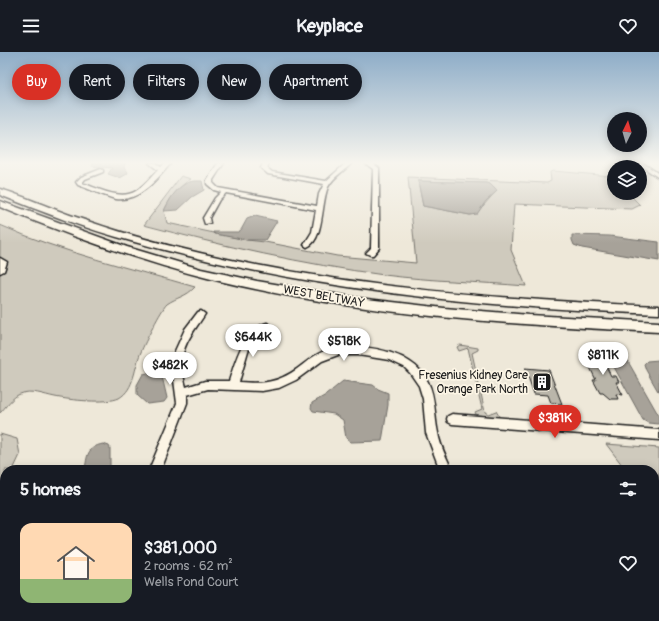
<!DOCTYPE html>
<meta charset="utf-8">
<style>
body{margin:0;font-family:Pangolin,sans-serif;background:#242831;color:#f1f3f6;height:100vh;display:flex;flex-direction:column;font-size:15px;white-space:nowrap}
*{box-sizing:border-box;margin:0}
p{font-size:13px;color:#9ea1a6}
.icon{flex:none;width:22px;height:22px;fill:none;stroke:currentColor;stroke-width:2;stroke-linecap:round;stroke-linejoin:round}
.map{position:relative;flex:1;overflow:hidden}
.sheet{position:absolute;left:0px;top:413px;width:659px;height:156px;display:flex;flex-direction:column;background:#171b24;border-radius:16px 16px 0 0;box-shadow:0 2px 10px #0003}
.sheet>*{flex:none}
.hud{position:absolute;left:12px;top:12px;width:400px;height:36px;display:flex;gap:8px}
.needle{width:26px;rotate:5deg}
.tools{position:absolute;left:607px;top:60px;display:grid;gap:8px}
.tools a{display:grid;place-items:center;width:40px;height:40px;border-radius:50%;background:#171b24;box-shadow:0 2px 10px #0003;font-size:20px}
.price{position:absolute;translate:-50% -34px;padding:0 9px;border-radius:14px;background:#fff;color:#222;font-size:13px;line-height:26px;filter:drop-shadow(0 1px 2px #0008)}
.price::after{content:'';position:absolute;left:50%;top:24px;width:12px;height:9px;margin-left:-6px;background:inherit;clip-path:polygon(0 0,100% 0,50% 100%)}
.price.active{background:#d93025;color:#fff}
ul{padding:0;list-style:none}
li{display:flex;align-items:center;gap:12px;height:100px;padding:0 20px}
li+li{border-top:1px solid #363941}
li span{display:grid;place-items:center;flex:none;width:112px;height:80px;border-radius:12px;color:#555}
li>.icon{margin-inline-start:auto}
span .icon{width:48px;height:48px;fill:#fffc;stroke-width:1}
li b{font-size:17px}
h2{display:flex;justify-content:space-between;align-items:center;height:48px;padding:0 20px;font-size:17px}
.pill{padding:0 14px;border-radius:18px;background:#171b24;box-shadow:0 2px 10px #0003;font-size:14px;line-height:36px}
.pill.active{background:#d93025;color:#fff}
header{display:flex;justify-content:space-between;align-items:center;height:52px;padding:0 20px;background:#171b24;font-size:18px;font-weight:800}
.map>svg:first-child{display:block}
.built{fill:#ded9cb}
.green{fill:#cfcabd;stroke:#76736c;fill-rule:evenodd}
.water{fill:#a7a299;stroke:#6f6c67}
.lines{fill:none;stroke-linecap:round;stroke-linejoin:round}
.stream{stroke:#6f6c67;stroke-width:3}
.building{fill:#bab6aa;stroke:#1c1c1c}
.minor-casing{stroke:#1c1c1c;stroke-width:3}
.highway-casing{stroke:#1c1c1c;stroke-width:3}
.minor{fill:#fcf5e5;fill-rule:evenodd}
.highway{fill:#fcf5e5;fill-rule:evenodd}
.labels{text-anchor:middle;stroke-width:3.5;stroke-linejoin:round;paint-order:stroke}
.street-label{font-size:12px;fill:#1c1c1c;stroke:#fcf5e5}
.poi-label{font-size:12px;fill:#1c1c1c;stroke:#fcf5e5;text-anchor:end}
</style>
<header><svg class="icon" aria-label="menu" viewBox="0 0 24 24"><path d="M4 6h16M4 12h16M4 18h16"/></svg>Keyplace<svg class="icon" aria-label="heart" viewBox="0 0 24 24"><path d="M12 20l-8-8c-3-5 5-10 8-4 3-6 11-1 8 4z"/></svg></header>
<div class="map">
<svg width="659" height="569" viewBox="0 0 659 569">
<rect width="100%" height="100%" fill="#eee8d9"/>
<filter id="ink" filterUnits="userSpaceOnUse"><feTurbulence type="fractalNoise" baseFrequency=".025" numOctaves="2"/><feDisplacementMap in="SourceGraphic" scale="8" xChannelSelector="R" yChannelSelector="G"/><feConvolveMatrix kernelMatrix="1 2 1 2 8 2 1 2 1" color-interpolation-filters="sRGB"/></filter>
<g filter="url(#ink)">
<polygon class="built" points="659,430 659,569 539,569 536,564 654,564 654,433"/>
<g class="green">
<path d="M 553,119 L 611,124 L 614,127 L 614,141 L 628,141 L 640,153 L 632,157 L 514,152 L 511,198 L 526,234 C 479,230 431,229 384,223 C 303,212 223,194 144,173 L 181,124 L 191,127 C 179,134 170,146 164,159 L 167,171 L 247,188 L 265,190 L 337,204 L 416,211 L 408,125 L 547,131 L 551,129 L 550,120 ZM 418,129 L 486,131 L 497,138 L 483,154 L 470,163 L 423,154 Z"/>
<path d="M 0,173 C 63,201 130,216 195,235 C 186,245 177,245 167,252 C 162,256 144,292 141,300 C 134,315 135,337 119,346 C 107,352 69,348 55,345 C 44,343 31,337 20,342 C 12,345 5,356 0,361 Z"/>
<polygon points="460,293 478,296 478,298 472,301 485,360 488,362 496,359 499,364 497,366 477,364 475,360 482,357 468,296 459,299 457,295"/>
<path d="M 0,382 L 17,387 L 20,403 L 13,418 L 5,418 C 5,433 1,446 3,460 L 5,461 L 5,555 L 0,559 Z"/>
<polygon points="606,392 659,396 659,430 654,433 654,418 626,418"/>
<polygon points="40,564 257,564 262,569 34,569"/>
</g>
<g class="water">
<polygon points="93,111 125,111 124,115 128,120 127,122 120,126 108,122 112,116 92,114"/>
<path d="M 194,129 L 202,129 L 204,138 L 192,145 L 178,158 L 164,159 C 170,146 179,131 194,129 Z"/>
<polygon points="418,129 486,131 490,132 497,139 486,149 477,162 470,163 423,154"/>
<polygon points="255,164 277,169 265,188 247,188 215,182 213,180 238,180 241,178 247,167"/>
<polygon points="572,183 610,184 659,190 659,209 582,196 574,193 572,188"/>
<polygon points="611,300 622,300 626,303 626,306 659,364 659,372 648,371 643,368 608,304 607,302"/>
<polygon points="659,308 659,341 646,318 644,312 647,309"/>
<polygon points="159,319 161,320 167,346 164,350 147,352 137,343 137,333 143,322"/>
<polygon points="343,329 373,333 378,337 388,341 388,353 382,389 351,390 346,386 343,368 334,362 313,359 311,356 312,351 326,343"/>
<path d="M 103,392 L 109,394 L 110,396 L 110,418 L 85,418 C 87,404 87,395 103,392 Z"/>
<polygon points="414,564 513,564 516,569 402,569"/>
</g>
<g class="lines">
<g class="stream">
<polyline points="654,427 659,424"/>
<polyline points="527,564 530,569"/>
</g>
</g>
<g class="building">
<polygon points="582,299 599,300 611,324 616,324 619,330 616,330 623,343 616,342 618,347 610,347 603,341 600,341 593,328 596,328"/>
<polygon points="525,316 549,318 562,352 551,351 548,343 534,342"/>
</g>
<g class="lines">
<defs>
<g id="minor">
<path d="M 149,111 L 155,111 L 161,115 L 165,111 L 171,111 C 157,127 139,150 116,147 C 103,144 90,137 78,133 L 76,130 L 81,125 L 101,117 L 103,118 L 103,120 L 85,127 L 82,131 C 98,136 120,149 136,139 C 144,134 151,125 158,118 Z"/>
<path d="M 218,111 L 224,111 L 213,128 L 213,131 L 218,136 L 317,154 L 319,142 L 324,132 L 268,122 L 261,116 L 263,111 L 269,111 L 267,116 L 272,120 L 326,129 L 346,111 L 352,111 C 344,119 333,125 328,135 C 321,150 324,189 307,195 L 304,193 L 312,180 L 316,158 L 226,141 L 219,148 L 209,166 L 210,171 L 205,172 L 203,166 L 215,146 L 221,140 L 214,138 L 207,132 L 207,128 Z"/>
<polygon points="365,111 372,111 379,116 379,196 373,203 370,203 366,201 371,196 373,117"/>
<polygon points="637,111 643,111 659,122 659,126"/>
<polygon points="0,206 7,210 4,219 0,221"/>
<path d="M 201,259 L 205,262 C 195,278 181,293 182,313 C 182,320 184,328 186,335 L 205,329 L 229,329 C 236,308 243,278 267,271 L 271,274 L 255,288 L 248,299 L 239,330 C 263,332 277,331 297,317 C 305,311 313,304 322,300 C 346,290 389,295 410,310 C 418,315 424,322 428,330 C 436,346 434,364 438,381 C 440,394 447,406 452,418 L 440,418 L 426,381 L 423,347 L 419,334 L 410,321 L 404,315 L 389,308 L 358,303 L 338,303 L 322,309 L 296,328 L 279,336 L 262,339 L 208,337 L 187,343 L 187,351 L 161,418 L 149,418 L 177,351 L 172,313 L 175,299 L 185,277 L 198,260 Z"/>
<polygon points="452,362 659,378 659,388 452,372 448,370 447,367 448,364"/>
<polygon points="8,564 27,564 24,569 6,569"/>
</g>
<g id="highway">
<path d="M 0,137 C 24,144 47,155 70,163 C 112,178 156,191 200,201 C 350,236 505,248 659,254 L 659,262 C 478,255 306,238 131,189 C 86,177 43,160 0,143 Z"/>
<path d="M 0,149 L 127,195 L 201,217 L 257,229 L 358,246 L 444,256 L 529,263 L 659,270 L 659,280 C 511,273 360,263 215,228 C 142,210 70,184 0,155 Z"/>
</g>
</defs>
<use href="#minor" class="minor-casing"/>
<use href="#highway" class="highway-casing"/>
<use href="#minor" class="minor"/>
<use href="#highway" class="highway"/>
</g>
</g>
<linearGradient id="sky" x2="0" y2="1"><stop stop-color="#8eadc8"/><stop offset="0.58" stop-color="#f7f5ee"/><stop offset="1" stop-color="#f7f5ee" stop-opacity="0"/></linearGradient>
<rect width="659" height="191" fill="url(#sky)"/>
<defs>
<symbol id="building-square" viewBox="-11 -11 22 22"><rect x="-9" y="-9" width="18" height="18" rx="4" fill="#1c1c1c" stroke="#fcf5e5"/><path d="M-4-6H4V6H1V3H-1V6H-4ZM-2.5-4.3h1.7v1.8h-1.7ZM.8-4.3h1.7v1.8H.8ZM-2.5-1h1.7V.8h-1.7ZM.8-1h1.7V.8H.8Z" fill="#fff"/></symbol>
</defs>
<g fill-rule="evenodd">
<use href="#building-square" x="531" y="319" width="22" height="22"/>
</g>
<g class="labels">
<g class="street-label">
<text transform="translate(324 244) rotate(10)" y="4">WEST BELTWAY</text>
</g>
<g class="poi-label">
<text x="528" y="327">Fresenius Kidney Care<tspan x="528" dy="14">Orange Park North</tspan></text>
</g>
</g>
</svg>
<div class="tools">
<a><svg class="needle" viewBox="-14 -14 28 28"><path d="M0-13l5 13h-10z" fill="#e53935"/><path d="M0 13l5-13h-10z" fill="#9ea1a6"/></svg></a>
<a><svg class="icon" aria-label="layers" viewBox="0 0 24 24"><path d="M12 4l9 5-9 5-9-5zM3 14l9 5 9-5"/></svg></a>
</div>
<b class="price" style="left:253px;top:306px">$644K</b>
<b class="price" style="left:344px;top:310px">$518K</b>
<b class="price" style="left:603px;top:324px">$811K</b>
<b class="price" style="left:170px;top:334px">$482K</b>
<b class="price active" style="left:555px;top:387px">$381K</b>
<div class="hud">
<a class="pill active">Buy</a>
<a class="pill">Rent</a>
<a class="pill">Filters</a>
<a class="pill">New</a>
<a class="pill">Apartment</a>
</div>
<section class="sheet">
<h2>5 homes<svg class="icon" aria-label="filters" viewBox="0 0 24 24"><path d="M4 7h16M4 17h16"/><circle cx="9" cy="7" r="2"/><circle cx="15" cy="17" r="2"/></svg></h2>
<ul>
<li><span style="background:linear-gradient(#ffd9b3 70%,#8fb573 0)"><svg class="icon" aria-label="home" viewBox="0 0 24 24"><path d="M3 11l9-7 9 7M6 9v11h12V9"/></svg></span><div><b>$381,000</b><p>2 rooms · 62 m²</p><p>Wells Pond Court</p></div><svg class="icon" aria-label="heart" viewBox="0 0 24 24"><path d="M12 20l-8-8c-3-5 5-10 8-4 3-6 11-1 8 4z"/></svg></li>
</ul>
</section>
</div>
